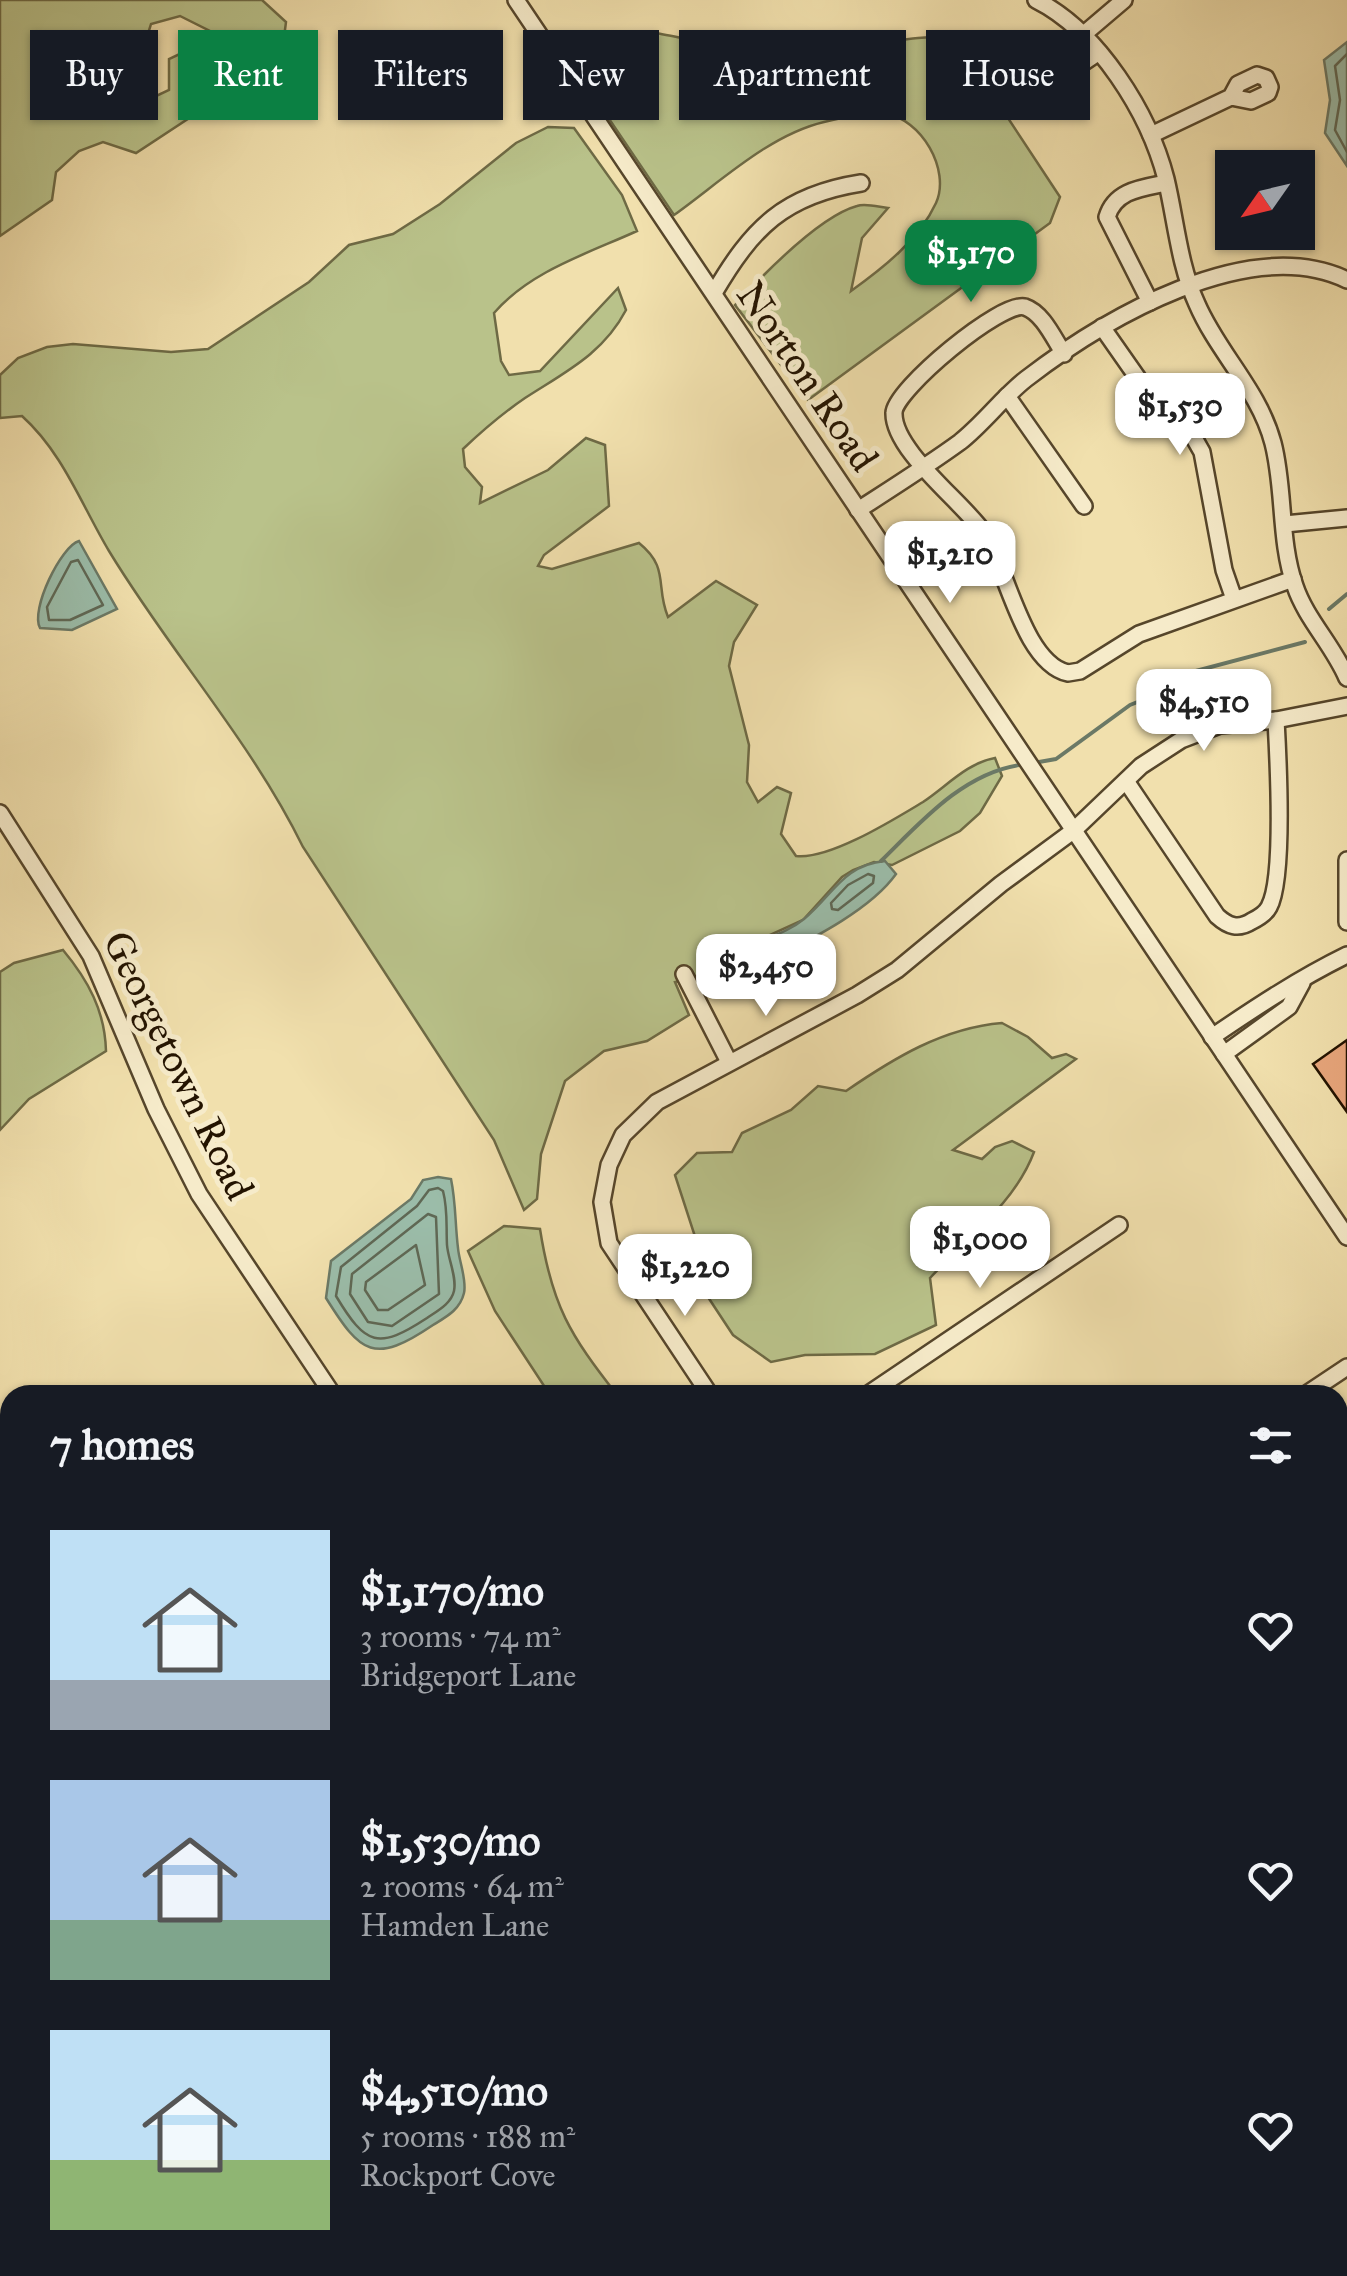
<!DOCTYPE html>
<meta charset="utf-8">
<style>
body{margin:0;font-family:"IM FELL Great Primer",serif;background:#20242c;color:#f1f3f6;height:100vh;display:flex;flex-direction:column;font-size:38px;white-space:nowrap}
*{box-sizing:border-box;margin:0}
p{font-size:32px;color:#9ea1a6}
.icon{flex:none;width:55px;height:55px;fill:none;stroke:currentColor;stroke-width:2;stroke-linecap:round;stroke-linejoin:round}
.map{position:relative;flex:1;overflow:hidden}
.details{position:absolute;left:0px;top:1385px;width:1348px;height:892px;display:flex;flex-direction:column;background:#171b24;border-radius:30px 30px 0 0;box-shadow:0 2px 8px #0004}
.details>*{flex:none}
.hud{position:absolute;left:30px;top:30px;width:1288px;height:90px;display:flex;gap:20px}
.needle{width:65px;rotate:236deg}
.tools{position:absolute;left:1215px;top:150px;display:grid;gap:20px}
.tools a{display:grid;place-items:center;width:100px;height:100px;border-radius:0px;background:#171b24;box-shadow:0 2px 8px #0004;font-size:50px}
.price{position:absolute;translate:-50% -85px;padding:0 22px;border-radius:20px;background:#fff;color:#222;font-size:32px;line-height:65px;filter:drop-shadow(0 2px 5px #0008)}
.price::after{content:'';position:absolute;left:50%;top:60px;width:30px;height:22px;margin-left:-15px;background:inherit;clip-path:polygon(0 0,100% 0,50% 100%)}
.price.current{background:#0b8043;color:#fff}
ul{padding:0;list-style:none}
li{display:flex;align-items:center;gap:30px;height:250px;padding:0 50px}
li span{display:grid;place-items:center;flex:none;width:280px;height:200px;border-radius:0px;color:#555}
li>.icon{margin-inline-start:auto}
span .icon{width:120px;height:120px;fill:#fffc;stroke-width:1}
li b{font-size:42px}
h2{display:flex;justify-content:space-between;align-items:center;height:120px;padding:0 50px;font-size:42px}
.pill{padding:0 35px;border-radius:0px;background:#171b24;box-shadow:0 2px 8px #0004;font-size:35px;line-height:90px}
.pill.current{background:#0b8043;color:#fff}
.map>svg:first-child{display:block}
.green{fill:#b9c28a;stroke:#6e6a45;stroke-width:2.5}
.water{fill:#9bbdaa;stroke:#6b7966;stroke-width:2.5}
.lines{fill:none;stroke-linecap:round;stroke-linejoin:round}
.shore{stroke:#5f6855;stroke-width:2.5}
.stream{stroke:#6b7966;stroke-width:4}
.building{fill:#e8a67c;stroke:#231300;stroke-width:2.5}
.minor-casing{stroke:#56462b;stroke-width:20}
.major-casing{stroke:#231300;stroke-width:25}
.minor{stroke:#f6ebca;stroke-width:15}
.major{stroke:#e8c076;stroke-width:20}
.labels{text-anchor:middle;stroke-width:10;stroke-linejoin:round;paint-order:stroke}
.street-label{font-size:40px;fill:#231300;stroke:#f6ebca}
</style>
<div class="map">
<svg width="1347" height="2276" viewBox="0 0 1347 2276">
<rect width="100%" height="100%" fill="#f1e0ad"/>
<filter id="stains"><feTurbulence type="fractalNoise" baseFrequency=".002" numOctaves="4"/><feColorMatrix values="0 0 0 0 .2 0 0 0 0 .09 0 0 0 0 .02 0 0 0 .5 -.17"/></filter>
<radialGradient id="worn" r=".72"><stop offset=".6" stop-color="#630" stop-opacity="0"/><stop offset="1" stop-color="#630" stop-opacity=".3"/></radialGradient>
<g class="green">
<polygon points="0,0 262,0 286,22 281,61 262,57 180,16 151,24 134,78 150,99 169,90 169,59 188,50 197,61 197,92 209,105 136,153 103,142 79,151 56,172 52,200 0,236"/>
<path d="M 656,33 C 691,39 771,60 802,57 C 862,51 917,28 978,41 L 979,74 L 1060,197 L 1050,223 L 808,400 L 735,305 C 761,277 820,216 857,206 C 865,203 879,207 888,208 L 862,238 L 851,291 C 883,268 919,240 936,203 C 951,170 921,118 885,114 C 868,113 841,118 824,122 C 769,135 719,183 674,215 L 578,73 Z"/>
<path d="M 548,127 L 574,128 L 622,195 L 637,231 C 589,253 530,271 494,313 L 501,361 L 509,375 L 540,371 L 618,288 L 626,310 C 603,354 565,372 525,398 C 503,413 482,431 463,449 L 465,467 L 482,487 L 480,503 L 548,470 L 586,438 L 605,445 L 609,506 L 544,555 L 538,566 L 552,569 L 639,543 C 670,568 655,586 668,617 L 716,581 L 757,605 L 734,642 L 729,666 L 749,745 L 747,782 L 758,802 L 777,787 L 791,793 L 781,834 L 796,856 C 829,860 893,820 923,802 C 947,786 967,763 995,758 L 1002,776 L 980,813 L 960,831 L 892,865 L 874,862 L 853,870 L 842,877 L 803,920 L 750,944 L 717,971 L 675,982 L 689,1015 L 647,1041 L 604,1051 L 565,1081 L 541,1154 L 537,1199 L 524,1210 L 494,1140 L 303,847 C 251,741 170,652 109,551 C 81,504 63,453 22,416 L 0,418 L 0,375 L 18,358 L 47,347 L 73,344 L 171,352 L 208,349 L 309,282 L 349,245 L 393,234 L 440,204 L 516,143 Z"/>
<path d="M 63,950 C 88,980 105,1011 106,1051 L 29,1099 L 0,1130 L 0,972 L 14,963 Z"/>
<path d="M 1002,1023 L 1028,1037 L 1052,1058 L 1066,1054 L 1076,1059 L 953,1150 L 982,1159 L 995,1147 L 1012,1141 L 1034,1152 C 1015,1203 966,1239 930,1278 L 936,1325 L 875,1354 L 805,1355 L 771,1362 L 733,1335 L 704,1291 L 702,1258 L 675,1175 L 697,1153 L 732,1152 L 742,1133 L 791,1110 L 818,1086 L 846,1091 C 894,1058 943,1028 1002,1023 Z"/>
<path d="M 504,1226 L 540,1229 C 552,1306 570,1335 617,1395 L 550,1395 L 495,1311 L 468,1251 Z"/>
<polygon points="1347,1527 1347,1640 1338,1640 1338,1535"/>
<polygon points="1338,1937 1347,1952 1347,2128 1338,2135"/>
<polygon points="590,2268 808,2268 816,2276 607,2276"/>
</g>
<g class="water">
<polygon points="1347,42 1347,166 1325,133 1330,100 1324,60"/>
<path d="M 79,541 L 117,609 L 72,630 L 40,628 C 30,610 61,546 79,541 Z"/>
<path d="M 885,861 L 896,874 C 862,922 768,958 716,990 L 717,971 C 744,939 777,941 804,919 C 833,895 843,865 885,861 Z"/>
<path d="M 438,1177 L 451,1179 C 456,1203 455,1224 458,1248 C 459,1261 467,1280 464,1293 C 460,1310 446,1317 433,1325 C 374,1365 361,1354 326,1298 L 331,1261 L 411,1199 L 423,1180 Z"/>
</g>
<g class="lines">
<g class="shore">
<polyline points="1347,54 1335,66 1340,100 1335,130 1347,152"/>
<polygon points="78,560 103,605 70,620 49,620 47,607 71,562"/>
<polygon points="868,874 874,876 873,883 838,910 832,909 831,903 848,885"/>
<path d="M 438,1188 L 443,1191 C 448,1210 446,1226 447,1245 C 448,1259 457,1277 454,1291 C 451,1304 437,1311 427,1318 C 378,1350 366,1346 336,1296 L 341,1267 L 417,1206 L 429,1190 Z"/>
<polygon points="428,1214 436,1217 439,1294 392,1326 368,1322 350,1294 352,1274"/>
<polygon points="416,1245 425,1285 388,1310 378,1310 365,1290 366,1282"/>
</g>
<g class="stream">
<polyline points="1329,609 1347,594"/>
<polyline points="1039,762 1056,759 1130,705 1160,693 1192,672 1305,642"/>
<path d="M 881,861 C 920,823 962,774 1019,765"/>
</g>
</g>
<g class="building">
<polygon points="1347,1040 1347,1112 1313,1064"/>
<polygon points="1338,1855 1347,1869 1347,1922 1338,1907"/>
<polygon points="0,2027 10,2042 10,2268 279,2268 285,2276 0,2276"/>
</g>
<g class="lines">
<defs>
<g id="minor">
<polyline points="516,0 1347,1237"/>
<path d="M 1036,0 C 1098,31 1149,113 1166,179 C 1176,221 1179,265 1197,304 C 1218,353 1259,390 1273,443 C 1285,489 1279,541 1295,586 C 1306,619 1333,645 1347,678"/>
<polyline points="1084,34 1124,0"/>
<polyline points="1071,71 1075,90 1065,103 1050,104 1037,94 1033,79 1039,65 1058,61 1071,71 1099,52"/>
<polyline points="1151,135 1231,97 1238,84 1257,75 1266,78 1270,87 1268,93 1251,101 1231,97"/>
<path d="M 714,293 C 752,228 784,195 861,183"/>
<path d="M 1150,302 L 1107,217 C 1115,190 1142,188 1166,183"/>
<polyline points="1102,327 1144,387 1185,422 1202,452 1224,570 1234,599"/>
<path d="M 1064,354 C 1054,339 1043,313 1025,307 C 1002,300 894,390 894,413 C 893,451 965,504 984,533 C 1006,566 1023,663 1068,673 L 1080,671 L 1139,634 L 1293,579"/>
<polyline points="1007,396 1084,506"/>
<path d="M 858,510 C 892,488 927,466 960,442 C 984,423 1002,398 1026,379 C 1104,319 1249,233 1347,280"/>
<polyline points="1285,524 1347,518"/>
<path d="M 1126,781 L 1217,916 C 1228,926 1238,930 1252,921 C 1258,918 1266,913 1269,907 C 1285,878 1278,756 1276,720"/>
<polyline points="0,813 91,956 156,1109 199,1194 333,1395"/>
<polyline points="1347,860 1347,922"/>
<polyline points="684,974 729,1062"/>
<path d="M 1212,1037 C 1256,1007 1300,978 1347,955"/>
<polyline points="1224,1054 1289,1007 1302,983"/>
<polyline points="710,1395 609,1243 602,1202 609,1165 623,1135 657,1102 857,995 897,970 1001,884 1073,831 1141,766 1181,740 1220,725 1276,720 1347,706"/>
<polyline points="867,1395 1119,1225"/>
<polyline points="1305,1395 1347,1367"/>
<polyline points="893,2268 898,2276"/>
</g>
<g id="major">
<polyline points="1338,2172 1347,2166"/>
<polyline points="1183,2276 1196,2268"/>
</g>
</defs>
<use href="#minor" class="minor-casing"/>
<use href="#major" class="major-casing"/>
<use href="#minor" class="minor"/>
<use href="#major" class="major"/>
</g>
<g class="labels">
<g class="street-label">
<text transform="translate(808 376) rotate(56)" y="14">Norton Road</text>
<text transform="translate(179 1065) rotate(64)" y="14">Georgetown Road</text>
</g>
</g>
<rect width="100%" height="100%" filter="url(#stains)"/>
<rect width="100%" height="100%" fill="url(#worn)"/>
</svg>
<div class="tools">
<a><svg class="needle" viewBox="-14 -14 28 28"><path d="M0-13l5 13h-10z" fill="#e53935"/><path d="M0 13l5-13h-10z" fill="#9ea1a6"/></svg></a>
</div>
<b class="price current" style="left:971px;top:305px">$1,170</b>
<b class="price" style="left:1180px;top:458px">$1,530</b>
<b class="price" style="left:950px;top:606px">$1,210</b>
<b class="price" style="left:1204px;top:754px">$4,510</b>
<b class="price" style="left:766px;top:1019px">$2,450</b>
<b class="price" style="left:980px;top:1291px">$1,000</b>
<b class="price" style="left:685px;top:1319px">$1,220</b>
<div class="hud">
<a class="pill">Buy</a>
<a class="pill current">Rent</a>
<a class="pill">Filters</a>
<a class="pill">New</a>
<a class="pill">Apartment</a>
<a class="pill">House</a>
</div>
<section class="details">
<h2>7 homes<svg class="icon" aria-label="filters" viewBox="0 0 24 24"><path d="M4 7h16M4 17h16"/><circle cx="9" cy="7" r="2"/><circle cx="15" cy="17" r="2"/></svg></h2>
<ul>
<li><span style="background:linear-gradient(#bfe0f5 75%,#9aa5b1 0)"><svg class="icon" aria-label="home" viewBox="0 0 24 24"><path d="M3 11l9-7 9 7M6 9v11h12V9"/></svg></span><div><b>$1,170/mo</b><p>3 rooms · 74 m²</p><p>Bridgeport Lane</p></div><svg class="icon" aria-label="heart" viewBox="0 0 24 24"><path d="M12 20l-8-8c-3-5 5-10 8-4 3-6 11-1 8 4z"/></svg></li>
<li><span style="background:linear-gradient(#a9c7e8 70%,#7fa58c 0)"><svg class="icon" aria-label="home" viewBox="0 0 24 24"><path d="M3 11l9-7 9 7M6 9v11h12V9"/></svg></span><div><b>$1,530/mo</b><p>2 rooms · 64 m²</p><p>Hamden Lane</p></div><svg class="icon" aria-label="heart" viewBox="0 0 24 24"><path d="M12 20l-8-8c-3-5 5-10 8-4 3-6 11-1 8 4z"/></svg></li>
<li><span style="background:linear-gradient(#bfe0f5 65%,#8fb573 0)"><svg class="icon" aria-label="home" viewBox="0 0 24 24"><path d="M3 11l9-7 9 7M6 9v11h12V9"/></svg></span><div><b>$4,510/mo</b><p>5 rooms · 188 m²</p><p>Rockport Cove</p></div><svg class="icon" aria-label="heart" viewBox="0 0 24 24"><path d="M12 20l-8-8c-3-5 5-10 8-4 3-6 11-1 8 4z"/></svg></li>
</ul>
</section>
</div>
